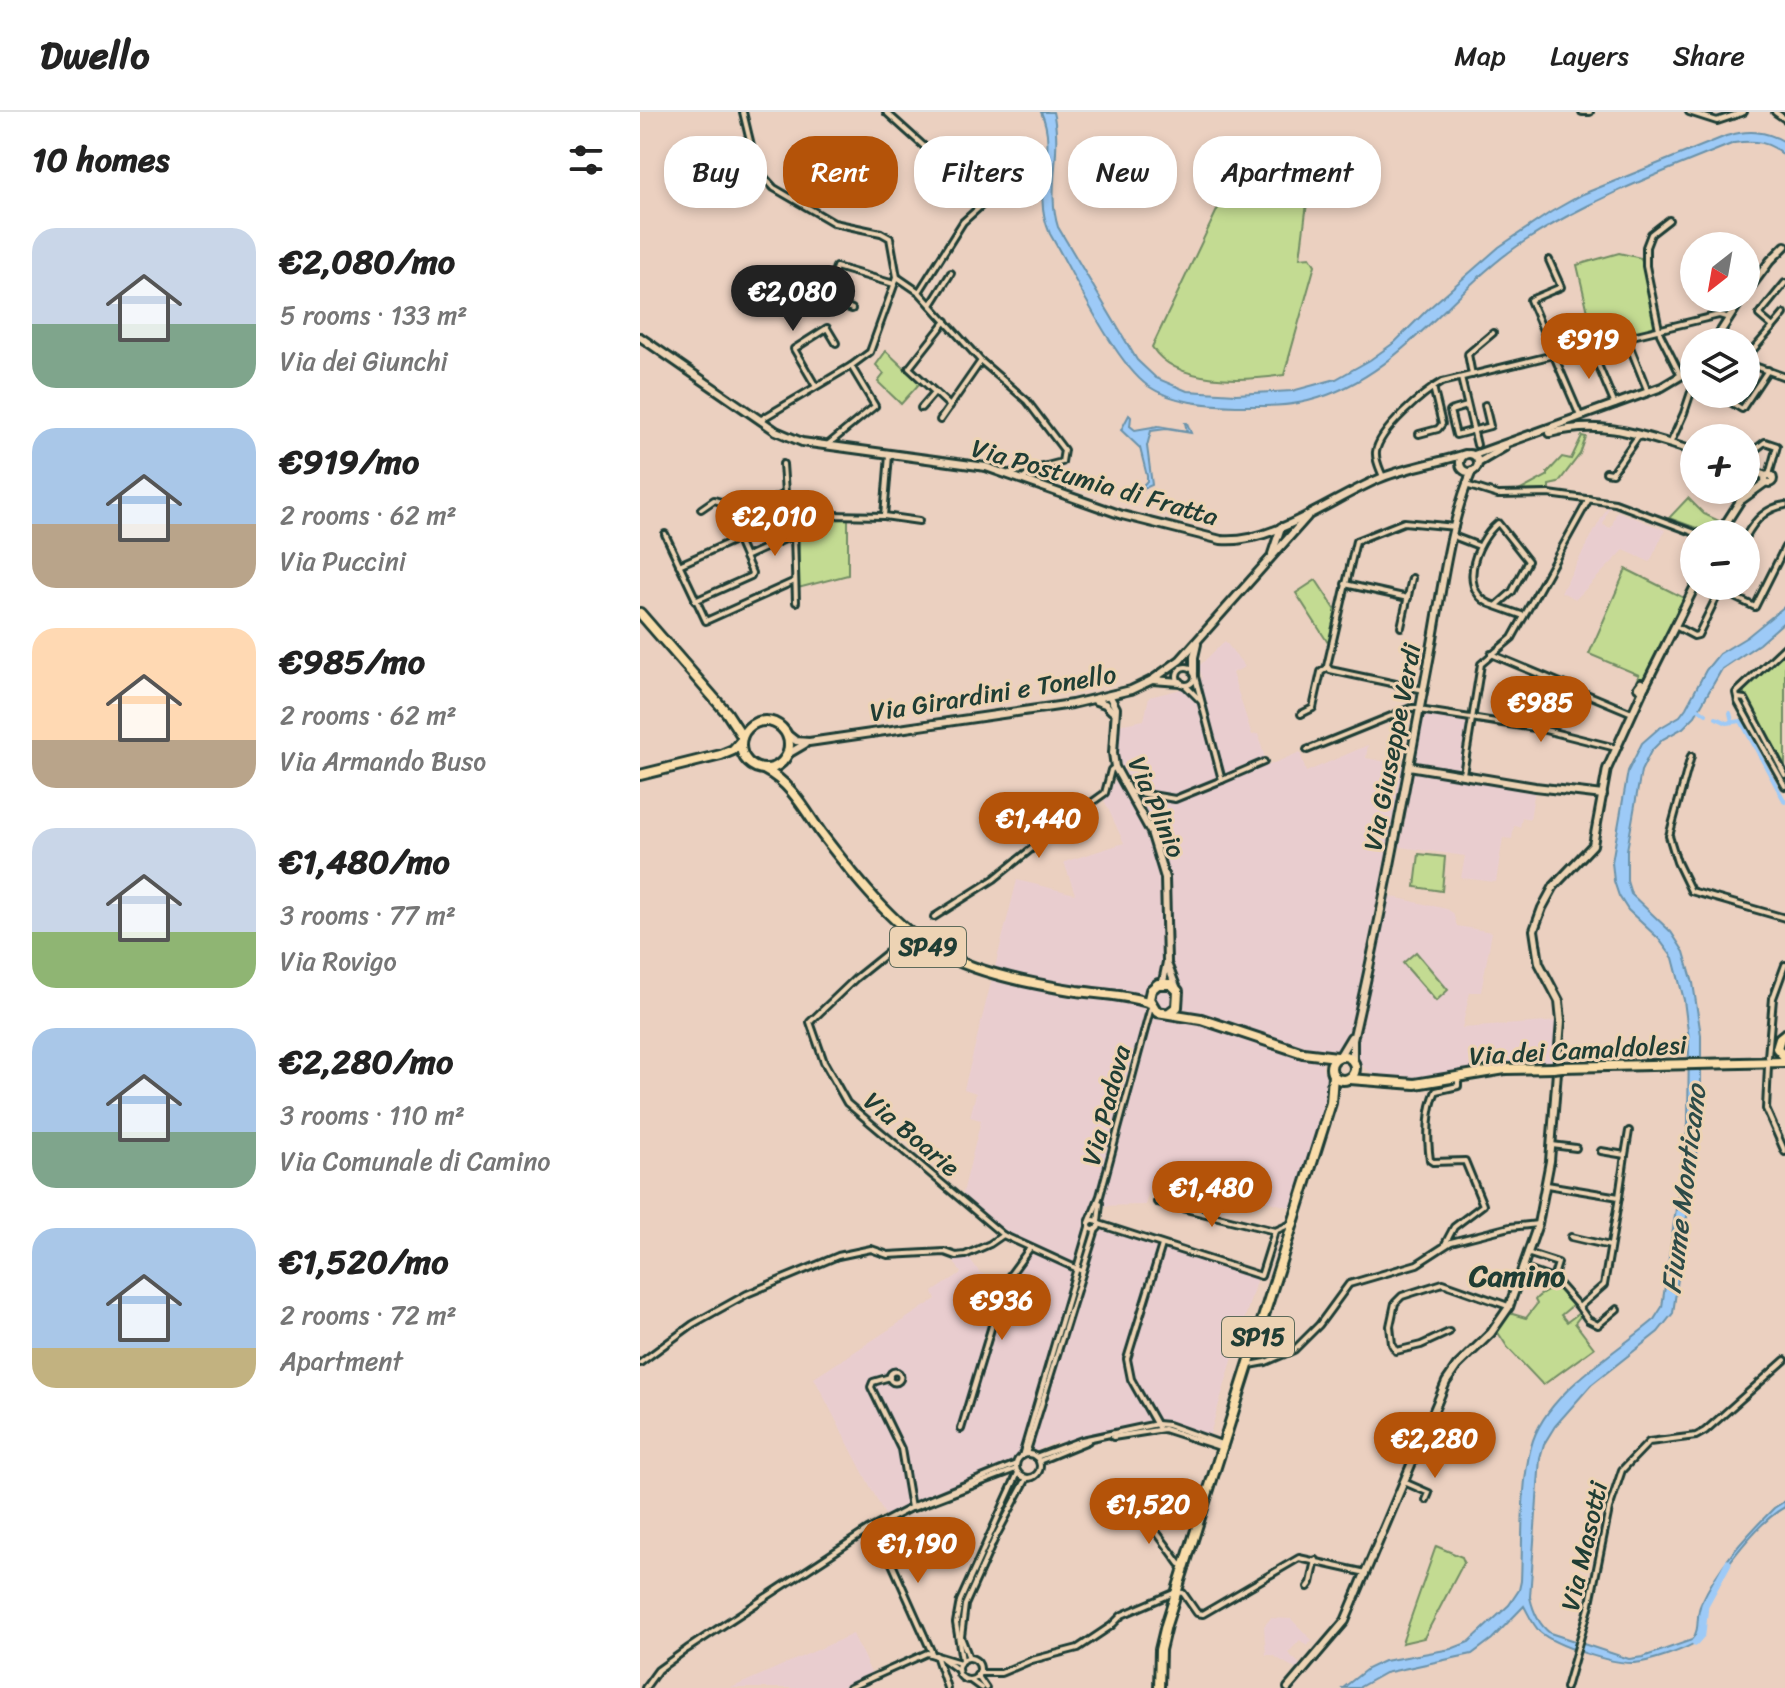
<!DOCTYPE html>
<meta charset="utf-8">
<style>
body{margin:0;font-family:Sriracha,sans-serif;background:#f6f6f6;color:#222;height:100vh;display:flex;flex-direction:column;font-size:30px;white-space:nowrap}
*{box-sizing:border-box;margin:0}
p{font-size:26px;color:#767676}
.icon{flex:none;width:44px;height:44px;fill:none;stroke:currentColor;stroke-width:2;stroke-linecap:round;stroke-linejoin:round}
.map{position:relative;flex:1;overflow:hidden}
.side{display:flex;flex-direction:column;background:#fff;width:640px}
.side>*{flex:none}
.banner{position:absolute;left:24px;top:24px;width:760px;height:72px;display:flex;gap:16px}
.needle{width:52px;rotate:211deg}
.controls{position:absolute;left:1040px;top:120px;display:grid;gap:16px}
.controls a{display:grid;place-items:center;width:80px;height:80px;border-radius:50%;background:#fff;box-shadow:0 4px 12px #0003;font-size:40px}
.price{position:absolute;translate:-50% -68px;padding:0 18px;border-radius:28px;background:#b45309;color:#fff;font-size:26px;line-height:52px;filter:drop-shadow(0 2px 4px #0008)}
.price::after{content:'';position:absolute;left:50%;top:48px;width:24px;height:18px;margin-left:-12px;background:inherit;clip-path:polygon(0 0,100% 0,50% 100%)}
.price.on{background:#222;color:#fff}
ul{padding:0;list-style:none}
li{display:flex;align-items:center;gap:24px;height:200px;padding:0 32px}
li span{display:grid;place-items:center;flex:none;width:224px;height:160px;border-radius:24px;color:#555}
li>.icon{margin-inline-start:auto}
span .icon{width:96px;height:96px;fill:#fffc;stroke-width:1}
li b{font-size:34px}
h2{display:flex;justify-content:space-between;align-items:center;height:96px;padding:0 32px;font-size:34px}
.pill{padding:0 28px;border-radius:32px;background:#fff;box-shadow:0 4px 12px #0003;font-size:28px;line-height:72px}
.pill.on{background:#b45309;color:#fff}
header{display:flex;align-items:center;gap:48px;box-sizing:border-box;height:112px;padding:0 40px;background:#fff;border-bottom:2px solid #e0e0e0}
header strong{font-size:38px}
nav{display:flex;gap:44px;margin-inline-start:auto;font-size:28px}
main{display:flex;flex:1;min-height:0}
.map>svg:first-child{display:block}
.built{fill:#e9cdcf}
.green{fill:#c3db92;stroke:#718c63;stroke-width:2}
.water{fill:#9dcaf7;stroke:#6b92a9;stroke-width:2}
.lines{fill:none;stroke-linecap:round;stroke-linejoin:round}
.canal{stroke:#9dcaf7;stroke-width:4}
.river{stroke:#9dcaf7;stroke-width:7}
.street-casing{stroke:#1f3d34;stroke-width:10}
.secondary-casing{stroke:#1f3d34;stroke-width:12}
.primary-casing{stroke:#1f3d34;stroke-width:14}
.street{stroke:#edd3b4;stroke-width:4}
.secondary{stroke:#edd3b4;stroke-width:6}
.primary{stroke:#f9ddab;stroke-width:8}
.primary-bridge-casing{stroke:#1f3d34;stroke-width:14;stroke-linecap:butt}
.primary-bridge{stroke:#f9ddab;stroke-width:8}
.labels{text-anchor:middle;stroke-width:6;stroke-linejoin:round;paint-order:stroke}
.shield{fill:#edd3b4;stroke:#5d6a5a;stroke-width:2}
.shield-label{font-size:24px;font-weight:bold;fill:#1f3d34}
.street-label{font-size:26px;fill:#1f3d34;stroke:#edd3b4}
.water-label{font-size:28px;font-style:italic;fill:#2c4b48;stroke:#edd3b4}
.quarter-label{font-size:30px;font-weight:bold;fill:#1f3d34;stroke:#edd3b4}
</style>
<header>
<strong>Dwello</strong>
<nav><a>Map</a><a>Layers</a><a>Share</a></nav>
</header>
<main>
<section class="side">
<h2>10 homes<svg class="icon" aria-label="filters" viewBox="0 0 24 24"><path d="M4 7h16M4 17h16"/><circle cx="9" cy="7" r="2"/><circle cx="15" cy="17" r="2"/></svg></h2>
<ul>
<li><span style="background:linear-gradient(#c9d6e8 60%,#7fa58c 0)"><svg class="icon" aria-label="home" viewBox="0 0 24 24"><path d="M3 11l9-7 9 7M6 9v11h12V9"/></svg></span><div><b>€2,080/mo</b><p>5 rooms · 133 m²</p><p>Via dei Giunchi</p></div></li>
<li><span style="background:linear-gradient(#a9c7e8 60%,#b9a48a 0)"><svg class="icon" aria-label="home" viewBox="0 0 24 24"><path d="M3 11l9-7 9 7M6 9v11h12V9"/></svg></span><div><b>€919/mo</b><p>2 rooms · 62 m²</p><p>Via Puccini</p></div></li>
<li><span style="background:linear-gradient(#ffd9b3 70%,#b9a48a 0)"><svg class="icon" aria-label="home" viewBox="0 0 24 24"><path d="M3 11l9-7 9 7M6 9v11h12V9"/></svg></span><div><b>€985/mo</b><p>2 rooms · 62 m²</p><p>Via Armando Buso</p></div></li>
<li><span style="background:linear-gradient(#c9d6e8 65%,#8fb573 0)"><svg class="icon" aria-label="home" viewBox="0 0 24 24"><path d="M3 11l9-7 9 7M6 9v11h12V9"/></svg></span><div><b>€1,480/mo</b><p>3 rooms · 77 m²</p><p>Via Rovigo</p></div></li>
<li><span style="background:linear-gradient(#a9c7e8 65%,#7fa58c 0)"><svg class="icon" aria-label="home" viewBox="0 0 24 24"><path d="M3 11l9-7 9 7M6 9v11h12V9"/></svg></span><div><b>€2,280/mo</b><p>3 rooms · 110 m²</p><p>Via Comunale di Camino</p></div></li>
<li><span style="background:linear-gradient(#a9c7e8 75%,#c2b280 0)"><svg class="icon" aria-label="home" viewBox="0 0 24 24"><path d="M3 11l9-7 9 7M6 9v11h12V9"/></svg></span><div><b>€1,520/mo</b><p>2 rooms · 72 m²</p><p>Apartment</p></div></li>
</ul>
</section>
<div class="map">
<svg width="1145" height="1576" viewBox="0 0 1145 1576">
<rect width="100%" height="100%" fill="#ebd0c0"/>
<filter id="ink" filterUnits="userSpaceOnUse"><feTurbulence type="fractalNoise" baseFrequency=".0125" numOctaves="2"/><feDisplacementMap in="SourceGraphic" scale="16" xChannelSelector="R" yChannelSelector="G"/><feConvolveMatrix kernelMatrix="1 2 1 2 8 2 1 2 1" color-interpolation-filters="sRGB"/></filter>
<g filter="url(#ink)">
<g class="built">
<polygon points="968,394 971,396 968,397 963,413 971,416 977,399 1025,418 1010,450 984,438 936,487 921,480"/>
<polygon points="585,529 605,555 592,561 612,623 618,622 627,654 660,640 666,660 728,633 726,646 764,653 708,930 701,940 694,944 685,944 682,955 689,971 687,991 653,1096 514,1060 505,1093 451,1094 446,1117 456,1121 461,1118 617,1166 569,1325 523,1309 414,1331 246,1405 174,1266 296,1187 293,1180 321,1161 312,1146 328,1144 340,1161 370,1169 396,1136 364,1121 322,1085 341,1008 330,1005 336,981 324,977 377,768 435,782 424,750 484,731 464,688 471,673 484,659 477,646 478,613 504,608 509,585 546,576 562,566 559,554"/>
<polygon points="784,602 831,609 820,664 895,677 890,707 882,705 880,715 874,714 872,727 863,726 856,770 821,766 825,744 760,735"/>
<polygon points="744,783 807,797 813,801 817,814 852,820 841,880 830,880 822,916 921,909 917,952 860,954 763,968 737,965 724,956 716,945 715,929"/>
<polygon points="631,1506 651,1507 672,1528 667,1534 660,1528 648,1541 662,1554 659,1559 632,1543 626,1543 624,1514"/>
<polygon points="213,1522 231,1561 222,1565 227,1576 91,1576"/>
</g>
<g class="green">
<path d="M 649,68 L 657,77 L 666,80 L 668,83 L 660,146 L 670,145 L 675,153 L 644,263 C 604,269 536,273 512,235 L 588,75 C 614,81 631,93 649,68 Z"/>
<polygon points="979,141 1001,146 1016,211 1011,217 955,230 937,153"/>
<polygon points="246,239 280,271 261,292 238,270 244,262 236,253"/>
<polygon points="942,324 946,325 940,342 918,371 909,373 909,378 879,379 907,364 907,361 922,345 931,347"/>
<polygon points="1048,386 1064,402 1079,409 1073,422 1029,406"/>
<polygon points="208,405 208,463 158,476 159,422 165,411"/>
<polygon points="986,457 1044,486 1003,568 997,567 999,563 949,542"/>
<polygon points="676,468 697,500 690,534 656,481"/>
<polygon points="1145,537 1145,653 1104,583 1104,578"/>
<polygon points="779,742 805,745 802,779 775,775"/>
<polygon points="776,840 808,878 796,889 763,851"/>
<path d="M 916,1171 L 933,1193 L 921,1203 L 927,1210 L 939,1201 L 941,1203 L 935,1211 L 954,1236 L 903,1273 L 868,1236 L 857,1219 L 869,1201 L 886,1206 L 897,1192 L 895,1188 C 900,1180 912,1180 916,1171 Z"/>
<polygon points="796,1434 822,1445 824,1450 784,1526 762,1531"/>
</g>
<g class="water">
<path d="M 401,0 L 413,0 C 423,40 406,77 418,115 L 497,248 L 516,266 L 547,279 L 596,282 L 652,279 L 696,267 L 730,248 L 755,230 L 787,198 L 859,135 L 911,100 L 943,82 L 1086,24 C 1107,18 1125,18 1145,30 L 1145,45 C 1131,29 1114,28 1094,31 C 1023,60 950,87 885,129 C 809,178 761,266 668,289 C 645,295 620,294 596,294 C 567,293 533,291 508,274 C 474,250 433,161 410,122 C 389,74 420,42 401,0 Z"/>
<polygon points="489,303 491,305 490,314 495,318 518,314 547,319 545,311 547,311 551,321 526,317 511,319 507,334 512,373 498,379 507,369 507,364 500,336 481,318"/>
<path d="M 1145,494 L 1145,509 L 1119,532 L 1082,557 L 1055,604 L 1043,616 L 1023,627 L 1011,639 L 1001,659 L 987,738 L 987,769 L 991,782 L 1031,820 L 1044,840 L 1053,871 L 1061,923 L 1061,1008 L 1033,1201 L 1018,1220 L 951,1273 L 915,1314 L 904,1332 L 900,1346 L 890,1485 C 893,1499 898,1512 910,1521 L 989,1547 L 1003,1545 L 1052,1528 C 1061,1516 1055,1504 1061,1492 C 1078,1454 1105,1425 1134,1396 L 1145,1389 L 1145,1395 C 1118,1409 1071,1469 1063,1498 C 1060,1509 1062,1519 1058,1529 C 1045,1538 1009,1550 994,1551 C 972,1552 916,1534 900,1520 C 893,1513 889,1503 884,1494 L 852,1527 L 832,1542 L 745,1561 L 718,1576 L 703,1576 L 727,1557 L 744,1549 L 811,1537 L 829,1530 L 869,1493 L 879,1478 L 881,1469 C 883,1426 880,1377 891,1335 C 904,1282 974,1242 1013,1209 L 1022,1195 L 1048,1012 L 1049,927 L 1044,888 L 1033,846 L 1018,826 L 988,798 L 979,784 L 974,769 L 972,750 L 988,659 L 1002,631 L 1018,617 L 1040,604 L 1046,596 L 1066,558 L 1079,542 L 1107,525 Z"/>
</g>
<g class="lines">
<g class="canal">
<polyline points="1055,594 1066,602"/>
<polyline points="1090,601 1092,609"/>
<polyline points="1076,606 1087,611 1101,609 1145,690"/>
</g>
<polyline class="river" points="1055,1530 1062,1522 1065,1493 1088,1451"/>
<defs>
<g id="street">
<polyline points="103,0 114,46 123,64 134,76 194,111 241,121 250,126 257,165 230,240 211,254 120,308"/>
<polyline points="246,0 287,37 323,58 343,87 342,93 323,110 279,180"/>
<polyline points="942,0 950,0"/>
<polyline points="1049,0 1077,9 1104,0"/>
<polyline points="1135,0 1145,7"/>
<polyline points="1029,108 1011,122 1006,135 1006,154 1020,222 1040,262"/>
<polyline points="909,148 921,175 890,188 940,304"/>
<polyline points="257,165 279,180 341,249 387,289 424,338 422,350 395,357 383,367"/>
<polyline points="291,193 311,161"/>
<polyline points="212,197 185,187 196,155 254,172"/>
<polyline points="306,209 269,256 310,294"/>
<polyline points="1133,215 1144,202"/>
<polyline points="986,225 1008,280"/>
<polyline points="950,234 975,293"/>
<polyline points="1106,246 1133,215 1119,203 1145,171"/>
<polyline points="1106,251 1145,265"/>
<polyline points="832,263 828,242 853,221"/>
<polyline points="821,266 837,333"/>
<polyline points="175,273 154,237 187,216 196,231"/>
<polyline points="1087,288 1102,297 1128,258"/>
<polyline points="827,294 810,299 816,323 850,314 845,293"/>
<polyline points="281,296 294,281"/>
<polyline points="300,308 341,249"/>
<polyline points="779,322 798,317 802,312 793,275"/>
<polyline points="1030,332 1044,301 1054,271"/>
<polyline points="186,334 235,294 211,254"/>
<polyline points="1106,335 1116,337 1125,330 1137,334 1129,363"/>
<polyline points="143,352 145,381 156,409 154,423 156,490"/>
<polyline points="966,360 972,361 999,323"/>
<polyline points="369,361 393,357"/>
<path d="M 743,365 C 740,357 735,348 736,340 C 739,318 784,280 802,270 L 1079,203 L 1086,205"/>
<polyline points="826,373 858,383"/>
<polyline points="860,383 909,382 975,391 1058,422"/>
<polyline points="244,404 279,409"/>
<polyline points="88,408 144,382"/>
<polyline points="156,409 191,403 244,404 249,343"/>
<polyline points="25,422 66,509 155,469"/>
<polyline points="813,424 839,434"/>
<path d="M 1106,424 C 1115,408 1126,396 1145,393"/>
<polyline points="105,445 154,423"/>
<polyline points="39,453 97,427"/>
<polyline points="705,472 768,486"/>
<polyline points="1080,478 1115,495 1145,435"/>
<polyline points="55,489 111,464 112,461 81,390 74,388 61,397"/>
<path d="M 856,494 C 816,483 834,431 858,411 L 888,449 L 872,480 L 856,494 L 884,504"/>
<polyline points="1035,514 1054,524 1058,523 1082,474"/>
<polyline points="761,515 772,466"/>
<polyline points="1145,535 1096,581 1098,590 1145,674"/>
<polyline points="851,542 992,601"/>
<circle cx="546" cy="564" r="9"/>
<polyline points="545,573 561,589"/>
<polyline points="784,578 690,558 687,554 716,429 764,410 815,415"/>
<polyline points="1098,586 1105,587 1145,663"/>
<polyline points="779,598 901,617 976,636"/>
<polyline points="661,602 673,596 681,560 687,556"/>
<polyline points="667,638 771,596 780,596"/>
<polyline points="1051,644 1029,724 1037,750 1051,779 1145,806"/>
<polyline points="823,662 841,552 872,526 949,387"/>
<polyline points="582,668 624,650"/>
<polyline points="488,679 535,687 582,668 554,561"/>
<polyline points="294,805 354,767 426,709 465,681 471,658 475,655"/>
<polyline points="252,837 216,866 170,910 184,950 207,991 363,1123 442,1159"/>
<polyline points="1128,945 1133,886 1145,853"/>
<polyline points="1128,954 1126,997 1145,1040"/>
<polyline points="912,1033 936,1036"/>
<polyline points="961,1039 985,1043 979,1085"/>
<polyline points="985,1043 989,1019"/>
<polyline points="517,1090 635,1119 651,1112"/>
<circle cx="454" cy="1113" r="5"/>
<polyline points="458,1110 460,1091"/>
<polyline points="449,1111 460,1084 511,895"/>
<polyline points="459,1112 621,1164 635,1119"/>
<polyline points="931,1125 970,1134"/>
<path d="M 805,1132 L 814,1115 L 843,1093 L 825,1049 L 793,1050 L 790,1048 C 787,1027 787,998 796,979 L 818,974 L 818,965"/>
<polyline points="887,1141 918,1151 913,1167"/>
<polyline points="882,1156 915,1168 939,1195 964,1173 979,1085 907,1073"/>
<polyline points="939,1195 948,1208 958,1213 977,1197"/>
<polyline points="809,1220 781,1233 756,1239 752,1232 750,1214 755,1191 762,1184 803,1171 868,1194"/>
<polyline points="0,1251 53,1212 107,1182 198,1144 231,1137 248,1143 305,1140 316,1144 325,1143 350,1132 363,1123"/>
<polyline points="610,1253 626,1250 654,1238 679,1213 709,1172 777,1152 811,1130 870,1115 898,1112"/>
<circle cx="255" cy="1265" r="5.5"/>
<polyline points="250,1265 233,1270 231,1275 261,1337 271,1396"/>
<polyline points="321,1317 365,1170 390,1136"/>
<polyline points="519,1317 491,1267 487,1247 522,1133"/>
<polyline points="473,1325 524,1317 580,1335"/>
<polyline points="386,1342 456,1117"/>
<circle cx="388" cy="1354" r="12"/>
<polyline points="382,1344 449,1115"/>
<polyline points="396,1345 442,1328 517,1312 528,1313 581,1332"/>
<polyline points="399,1349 448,1329"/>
<polyline points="764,1370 789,1381 786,1388"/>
<polyline points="532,1384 553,1412 557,1413"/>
<polyline points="493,1388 540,1452 545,1453"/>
<polyline points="273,1396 376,1357"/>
<polyline points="236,1416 292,1541"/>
<polyline points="668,1475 671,1471 676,1448"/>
<polyline points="296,1543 307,1576"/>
<polyline points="329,1546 321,1525 325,1493 355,1426 387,1366"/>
<circle cx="329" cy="1557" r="11"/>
<polyline points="303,1547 318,1558"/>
<polyline points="322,1548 316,1511 320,1489 378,1361"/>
<polyline points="339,1561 361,1561 392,1548 438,1536 471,1514 482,1503 536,1480 543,1481 557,1501 563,1502 659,1446 726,1461"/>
<polyline points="337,1563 346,1576"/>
<polyline points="330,1568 341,1576"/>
<polyline points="5,1576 18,1558 47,1537 228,1418 276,1393 376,1352"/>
<polyline points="209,1576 287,1541 320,1551"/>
<polyline points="926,1576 949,1496 969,1397 982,1358 1009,1330 1056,1324 1065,1319 1145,1248"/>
</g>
<g id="secondary">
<polyline points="1106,181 1130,149 1145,134"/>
<path d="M 0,225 L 136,319 L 162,330 L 346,355 L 482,403 L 581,428 C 632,433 694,385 741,366 C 768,355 798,351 825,342"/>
<polyline points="1074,230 1102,186"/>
<path d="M 910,321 C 964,307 1003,324 1054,339"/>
<circle cx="829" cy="351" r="9"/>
<polyline points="834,343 1022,275 1054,256"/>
<polyline points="838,351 865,335"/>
<polyline points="1106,356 1126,364"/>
<circle cx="1129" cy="367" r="4"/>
<polyline points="1079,422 1100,389 1126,370"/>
<polyline points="632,442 641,415"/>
<polyline points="554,560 554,545 557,532"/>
<polyline points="512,568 540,570"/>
<polygon points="1001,571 1005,574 1003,578 998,575"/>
<polyline points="1005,574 1055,474"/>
<polyline points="470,585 476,596 473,641 475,655 511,720 525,766 527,850 523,870"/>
<polyline points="456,589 465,592 472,599"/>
<polyline points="147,622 156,629 169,630 432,592 491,578 512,568 540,548 667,405"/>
<polyline points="148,642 165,632"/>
<polyline points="769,654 895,675 963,683"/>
<polyline points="528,854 537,877"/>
<polyline points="699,945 711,925"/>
<path d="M 713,949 L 713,928 C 742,802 765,675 789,548 C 801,487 808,415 832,359"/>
<polyline points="648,1576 705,1509 806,1270 817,1254 851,1221 869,1195 898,1112 910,1049 921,909 919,889 899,851 894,818 902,796 914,774 953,733 967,657 1003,578"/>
</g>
<g id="primary">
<polyline points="0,501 87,601 102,624"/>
<circle cx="125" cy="633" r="24"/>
<path d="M 125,658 C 151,671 165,698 181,721 C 207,755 246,805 281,829 C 323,859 387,871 437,879 C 461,882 487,883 510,891"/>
<polyline points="0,663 81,643 93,638 100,630"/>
<polyline points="529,901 537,895 538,879 531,872 518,872 511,878 509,887 517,900 561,907 663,941 697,945"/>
<polyline points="1145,922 1140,926 1137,936 1145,945"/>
<circle cx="703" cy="956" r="12"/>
<polyline points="922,955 1145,950"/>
<polyline points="710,967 775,972 865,957 913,956"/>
<polyline points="519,1576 520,1538 526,1513 691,991 693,963"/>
</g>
</defs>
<use href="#street" class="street-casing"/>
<use href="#secondary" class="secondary-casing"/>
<use href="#primary" class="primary-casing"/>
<use href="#street" class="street"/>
<use href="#secondary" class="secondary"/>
<use href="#primary" class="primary"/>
<defs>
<polyline id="primary-bridge" points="913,956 922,955"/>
</defs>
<use href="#primary-bridge" class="primary-bridge-casing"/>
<use href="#primary-bridge" class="primary-bridge"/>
</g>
</g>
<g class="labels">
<g class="shield">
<rect x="250" y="815" width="76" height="40" rx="6"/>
<rect x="582" y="1205" width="72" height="40" rx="6"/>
</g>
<g class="shield-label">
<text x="288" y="843">SP49</text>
<text x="618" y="1233">SP15</text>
</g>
<g class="street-label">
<text transform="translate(455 370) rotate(16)" y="9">Via Postumia di Fratta</text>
<text transform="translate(353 581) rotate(-9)" y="9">Via Girardini e Tonello</text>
<text transform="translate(752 635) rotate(-79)" y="9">Via Giuseppe Verdi</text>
<text transform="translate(517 695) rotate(67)" y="9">Via Plinio</text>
<text transform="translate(938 938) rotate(-3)" y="9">Via dei Camaldolesi</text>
<text transform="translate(466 993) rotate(-75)" y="9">Via Padova</text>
<text transform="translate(272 1022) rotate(40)" y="9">Via Boarie</text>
<text transform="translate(944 1434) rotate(-77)" y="9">Via Masotti</text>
</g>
<g class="water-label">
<text transform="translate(1043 1077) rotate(-83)" y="10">Fiume Monticano</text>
</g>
<g class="quarter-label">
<text x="877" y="1174">Camino</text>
</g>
</g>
</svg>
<div class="controls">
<a><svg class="needle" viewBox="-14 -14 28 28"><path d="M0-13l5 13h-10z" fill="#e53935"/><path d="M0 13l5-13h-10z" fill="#767676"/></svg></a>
<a><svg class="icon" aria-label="layers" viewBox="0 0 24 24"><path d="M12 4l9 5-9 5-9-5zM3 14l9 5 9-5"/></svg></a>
<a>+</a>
<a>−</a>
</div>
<b class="price on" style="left:153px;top:221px">€2,080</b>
<b class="price" style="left:949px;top:269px">€919</b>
<b class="price" style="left:135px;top:446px">€2,010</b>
<b class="price" style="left:901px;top:632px">€985</b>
<b class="price" style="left:399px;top:748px">€1,440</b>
<b class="price" style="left:572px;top:1117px">€1,480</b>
<b class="price" style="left:362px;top:1230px">€936</b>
<b class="price" style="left:795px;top:1368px">€2,280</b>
<b class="price" style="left:509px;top:1434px">€1,520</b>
<b class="price" style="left:278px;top:1473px">€1,190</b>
<div class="banner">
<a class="pill">Buy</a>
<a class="pill on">Rent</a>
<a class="pill">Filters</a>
<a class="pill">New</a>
<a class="pill">Apartment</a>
</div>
</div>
</main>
